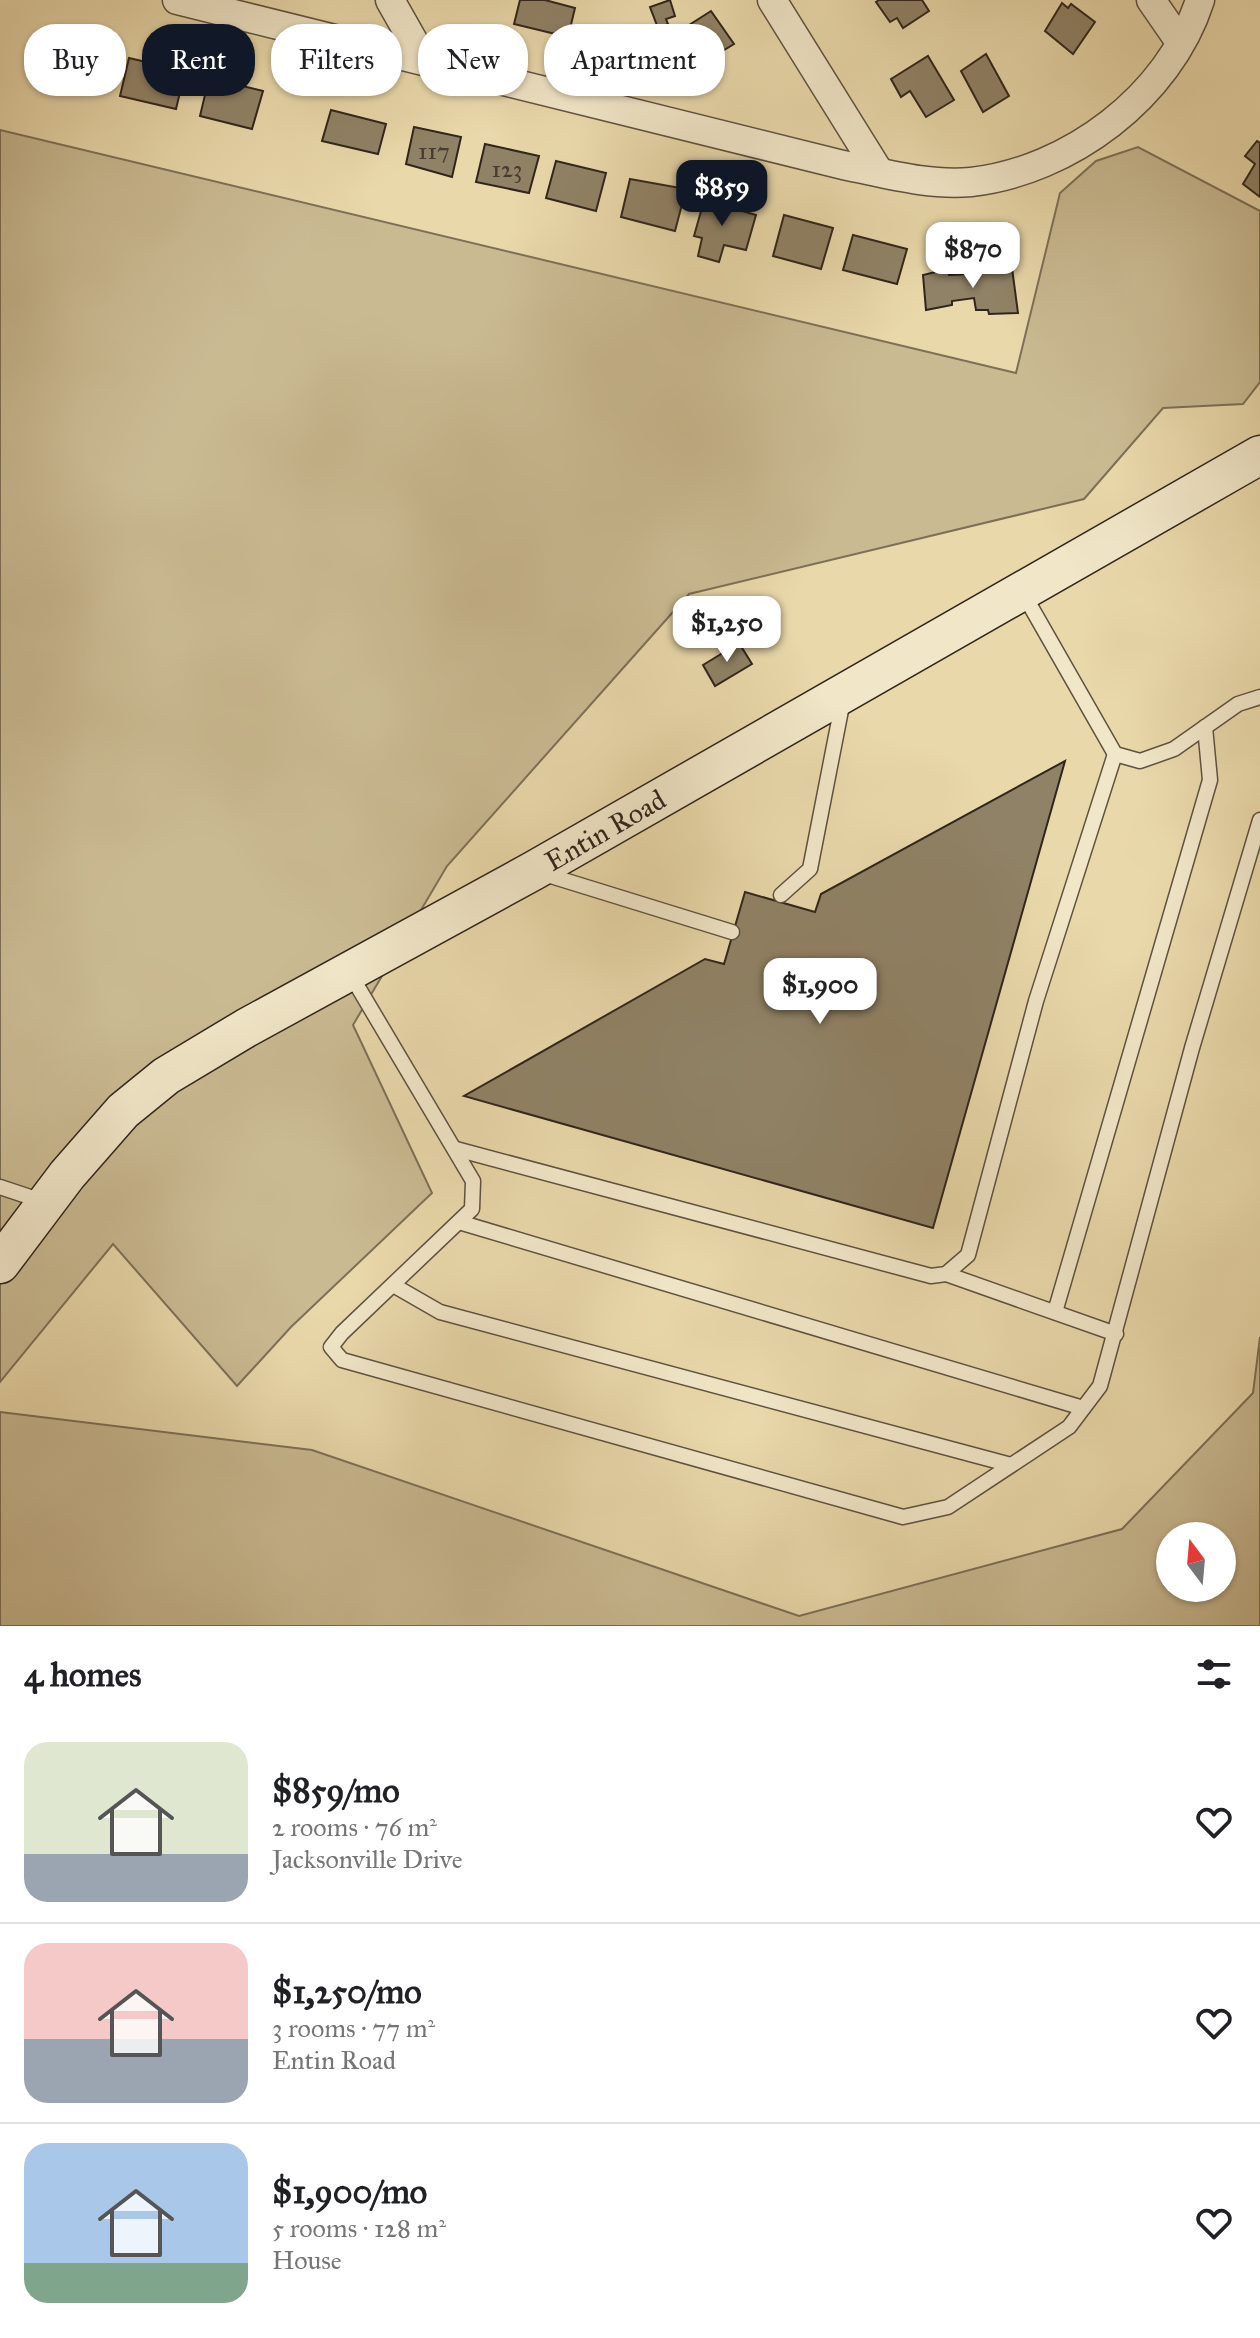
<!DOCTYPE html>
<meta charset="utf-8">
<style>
body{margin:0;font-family:"IM FELL Great Primer",serif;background:#f6f6f6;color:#202124;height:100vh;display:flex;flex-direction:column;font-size:30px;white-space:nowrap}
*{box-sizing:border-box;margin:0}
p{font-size:26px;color:#757577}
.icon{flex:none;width:44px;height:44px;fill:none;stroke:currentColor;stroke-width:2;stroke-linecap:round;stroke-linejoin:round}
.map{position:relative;height:1626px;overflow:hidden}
.sheet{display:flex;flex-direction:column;background:#fff;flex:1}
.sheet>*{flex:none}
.top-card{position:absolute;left:24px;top:24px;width:800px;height:72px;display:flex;gap:16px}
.needle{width:52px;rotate:344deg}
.tools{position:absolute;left:1156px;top:1522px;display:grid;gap:16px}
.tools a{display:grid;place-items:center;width:80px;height:80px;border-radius:50%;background:#fff;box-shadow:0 2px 6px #0004;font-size:40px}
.price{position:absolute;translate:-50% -68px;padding:0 18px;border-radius:16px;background:#fff;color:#222;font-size:26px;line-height:52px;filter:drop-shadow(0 2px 4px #0008)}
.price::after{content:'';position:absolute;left:50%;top:48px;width:24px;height:18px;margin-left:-12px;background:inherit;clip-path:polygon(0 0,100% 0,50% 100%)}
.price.current{background:#111827;color:#fff}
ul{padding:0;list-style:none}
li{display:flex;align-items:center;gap:24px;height:200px;padding:0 24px}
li+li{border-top:2px solid #e0e0e0}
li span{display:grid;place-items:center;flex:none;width:224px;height:160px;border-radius:24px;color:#555}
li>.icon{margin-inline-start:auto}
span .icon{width:96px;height:96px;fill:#fffc;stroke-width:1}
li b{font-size:34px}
h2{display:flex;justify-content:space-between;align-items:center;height:96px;padding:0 24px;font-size:34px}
.tag{padding:0 28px;border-radius:32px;background:#fff;box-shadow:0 2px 6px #0004;font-size:28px;line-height:72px}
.tag.current{background:#111827;color:#fff}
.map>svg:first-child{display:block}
.green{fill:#caba92;stroke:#7d7057;stroke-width:2;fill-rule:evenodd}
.building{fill:#908266;stroke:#30251c;stroke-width:2}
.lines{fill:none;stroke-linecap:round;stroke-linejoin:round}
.lane-casing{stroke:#5e5240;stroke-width:17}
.street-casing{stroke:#5e5240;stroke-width:31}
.secondary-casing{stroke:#30251c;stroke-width:41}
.lane{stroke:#f1e6c8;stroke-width:14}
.street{stroke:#f1e6c8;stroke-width:28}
.secondary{stroke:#f1e6c8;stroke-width:38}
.labels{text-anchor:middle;stroke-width:6;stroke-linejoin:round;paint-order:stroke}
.number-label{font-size:24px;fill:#483c2e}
.street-label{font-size:28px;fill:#30251c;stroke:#f1e6c8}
</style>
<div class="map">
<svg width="1260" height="1626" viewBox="0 0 1260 1626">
<rect width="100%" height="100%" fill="#e9d8aa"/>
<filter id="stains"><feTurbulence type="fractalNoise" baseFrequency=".0025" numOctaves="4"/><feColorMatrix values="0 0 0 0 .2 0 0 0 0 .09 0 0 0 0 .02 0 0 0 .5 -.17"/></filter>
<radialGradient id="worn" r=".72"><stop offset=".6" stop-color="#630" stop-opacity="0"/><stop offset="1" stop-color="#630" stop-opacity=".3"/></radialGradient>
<g class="green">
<polygon points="0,130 1016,373 1060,193 1096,161 1138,147 1260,211 1260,382 1243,404 1163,408 1084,499 689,594 447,866 353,1025 432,1193 291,1327 237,1386 113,1244 0,1382"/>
<path d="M 1260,1337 L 1260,1626 L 0,1626 L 0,1412 L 312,1450 L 799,1616 L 1122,1529 L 1253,1393 ZM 1222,1536 L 1222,1588 L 1170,1588 L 1170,1536 Z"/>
</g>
<g class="building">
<polygon points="520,0 545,0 575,8 568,37 514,24"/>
<polygon points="670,0 675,16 666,19 668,24 658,28 650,7"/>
<polygon points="879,0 922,0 929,11 903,28 897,18 890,22 876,2"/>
<polygon points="1062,3 1068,8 1071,4 1095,22 1073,54 1045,31"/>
<polygon points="711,11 734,44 698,66 687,49 674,56 664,41"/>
<polygon points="62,42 113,54 104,93 54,81"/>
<polygon points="986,54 1009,96 983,112 961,71"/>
<polygon points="928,56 954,100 926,117 910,91 901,97 891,79"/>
<polygon points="129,58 185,71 176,109 120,96"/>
<polygon points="209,78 263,91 252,129 200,116"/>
<polygon points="331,110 386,124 378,154 322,141"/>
<polygon points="414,127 461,137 452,177 406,164"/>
<polygon points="1257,141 1260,143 1260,197 1243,184 1255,164 1245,156"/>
<polygon points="485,144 539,156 529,193 476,182"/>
<polygon points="556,161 606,173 596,211 546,198"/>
<polygon points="630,179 686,189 675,231 621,217"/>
<polygon points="705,197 733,203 732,208 756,215 746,250 724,245 719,262 698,256 702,238 694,236"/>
<polygon points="784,215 833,228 821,269 773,256"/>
<polygon points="853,235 907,249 897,284 843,270"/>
<polygon points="993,264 1005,264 1006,269 1012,268 1018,313 989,314 988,310 976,310 974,298 952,301 952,305 926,310 923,275 948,269 949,275 970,274 970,271 993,270"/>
<polygon points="739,643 752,664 715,686 703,665"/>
<polygon points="1065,761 933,1228 464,1096 705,959 724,964 745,892 815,912 821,894"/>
</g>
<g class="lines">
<defs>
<g id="lane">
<polyline points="1023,593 1115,754 1140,761 1174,749 1238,704 1260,697"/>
<polyline points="541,873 732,932"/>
<polyline points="781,895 810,869 843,700"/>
<polyline points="349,972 473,1181 472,1209 342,1333 331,1347 342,1360 903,1517 948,1507 1069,1427 1100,1386 1192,1048 1260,820"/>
<polyline points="456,1149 931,1276 946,1274 968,1255 1036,1001 1115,754"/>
<polyline points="0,1187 42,1201"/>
<polyline points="459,1222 1083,1408"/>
<polyline points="946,1274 1116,1334"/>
<polyline points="393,1285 440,1312 1011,1465"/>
<polyline points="1055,1312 1210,780 1205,727"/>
</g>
<g id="street">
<path d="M 177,0 L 843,165 C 884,173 928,186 971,182 C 1069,171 1169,97 1200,0"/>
<polyline points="390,0 424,60"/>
<polyline points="772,0 879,172"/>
<polyline points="1151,0 1180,42"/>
</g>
<polyline id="secondary" points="0,1264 67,1175 123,1111 166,1076 246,1028 533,871 1260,455"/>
</defs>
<use href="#lane" class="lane-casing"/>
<use href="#street" class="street-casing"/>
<use href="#secondary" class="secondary-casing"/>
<use href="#lane" class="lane"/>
<use href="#street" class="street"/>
<use href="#secondary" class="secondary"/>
</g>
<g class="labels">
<g class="number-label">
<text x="434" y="159">117</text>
<text x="507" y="177">123</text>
</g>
<g class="street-label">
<text transform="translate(605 830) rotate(-30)" y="10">Entin Road</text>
</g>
</g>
<rect width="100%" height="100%" filter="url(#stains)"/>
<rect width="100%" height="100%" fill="url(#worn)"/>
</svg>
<div class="tools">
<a><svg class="needle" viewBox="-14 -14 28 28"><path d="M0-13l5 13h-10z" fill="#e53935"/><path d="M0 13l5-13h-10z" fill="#757577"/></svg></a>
</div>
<b class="price current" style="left:722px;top:228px">$859</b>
<b class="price" style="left:973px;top:290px">$870</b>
<b class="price" style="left:727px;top:664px">$1,250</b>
<b class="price" style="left:820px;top:1026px">$1,900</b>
<div class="top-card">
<a class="tag">Buy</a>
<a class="tag current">Rent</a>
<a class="tag">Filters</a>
<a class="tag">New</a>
<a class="tag">Apartment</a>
</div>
</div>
<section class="sheet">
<h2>4 homes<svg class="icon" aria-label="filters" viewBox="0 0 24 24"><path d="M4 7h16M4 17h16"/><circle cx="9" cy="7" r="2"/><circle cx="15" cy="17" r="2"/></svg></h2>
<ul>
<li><span style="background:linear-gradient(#dfe7d0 70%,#9aa5b1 0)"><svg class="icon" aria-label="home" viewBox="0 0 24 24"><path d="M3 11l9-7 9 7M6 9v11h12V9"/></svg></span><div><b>$859/mo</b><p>2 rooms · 76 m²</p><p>Jacksonville Drive</p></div><svg class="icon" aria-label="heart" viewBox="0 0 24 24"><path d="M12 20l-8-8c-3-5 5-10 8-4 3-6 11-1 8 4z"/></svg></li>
<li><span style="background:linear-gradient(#f6c9c9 60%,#9aa5b1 0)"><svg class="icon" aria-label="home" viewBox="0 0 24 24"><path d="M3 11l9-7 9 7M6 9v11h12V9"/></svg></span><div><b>$1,250/mo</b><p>3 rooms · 77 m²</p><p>Entin Road</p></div><svg class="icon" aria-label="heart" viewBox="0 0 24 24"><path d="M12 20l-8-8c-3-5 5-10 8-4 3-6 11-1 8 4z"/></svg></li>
<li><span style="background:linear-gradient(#a9c7e8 75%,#7fa58c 0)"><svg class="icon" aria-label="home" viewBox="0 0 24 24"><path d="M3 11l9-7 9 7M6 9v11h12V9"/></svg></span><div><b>$1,900/mo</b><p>5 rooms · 128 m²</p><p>House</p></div><svg class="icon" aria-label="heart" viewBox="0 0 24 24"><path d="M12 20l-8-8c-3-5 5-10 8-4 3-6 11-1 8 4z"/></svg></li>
</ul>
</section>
